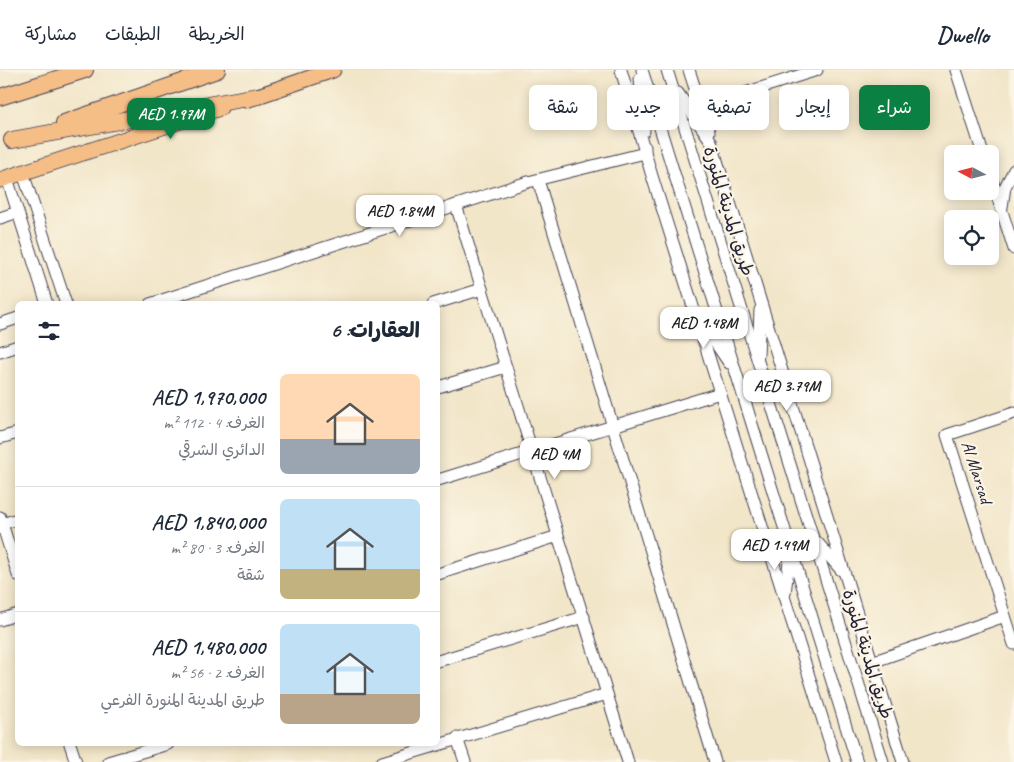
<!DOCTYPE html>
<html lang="ar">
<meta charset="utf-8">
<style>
body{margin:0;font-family:Caveat,"Playpen Sans Arabic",sans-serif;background:#f6f6f7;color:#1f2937;direction:rtl;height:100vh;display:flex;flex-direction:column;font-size:19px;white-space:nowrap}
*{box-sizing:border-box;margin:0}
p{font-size:16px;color:#747a83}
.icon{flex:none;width:28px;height:28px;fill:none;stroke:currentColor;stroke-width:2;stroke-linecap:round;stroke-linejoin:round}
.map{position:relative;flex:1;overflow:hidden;direction:ltr}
.drawer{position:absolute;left:15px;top:231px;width:425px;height:445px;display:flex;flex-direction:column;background:#fff;border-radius:8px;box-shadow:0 2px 12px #0003;direction:rtl}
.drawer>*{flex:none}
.top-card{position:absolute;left:455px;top:15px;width:475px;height:45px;direction:rtl;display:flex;gap:10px}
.needle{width:32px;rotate:277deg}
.tools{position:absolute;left:944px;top:75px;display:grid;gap:10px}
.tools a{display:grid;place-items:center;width:55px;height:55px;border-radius:8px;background:#fff;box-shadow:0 2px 12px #0003;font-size:25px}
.price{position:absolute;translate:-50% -42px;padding:0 11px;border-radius:10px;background:#fff;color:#222;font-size:16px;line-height:32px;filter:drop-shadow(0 1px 2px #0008)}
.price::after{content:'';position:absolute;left:50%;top:30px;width:15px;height:11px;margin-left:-8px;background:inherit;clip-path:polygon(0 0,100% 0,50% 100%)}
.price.current{background:#0b8043;color:#fff}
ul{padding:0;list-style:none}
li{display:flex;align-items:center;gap:15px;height:125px;padding:0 20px}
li+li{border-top:1px solid #e0e1e3}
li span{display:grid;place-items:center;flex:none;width:140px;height:100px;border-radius:8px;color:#555}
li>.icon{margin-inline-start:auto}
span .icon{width:60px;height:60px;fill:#fffc;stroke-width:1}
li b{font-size:21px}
h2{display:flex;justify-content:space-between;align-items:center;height:60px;padding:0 20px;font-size:21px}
.chip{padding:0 18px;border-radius:8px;background:#fff;box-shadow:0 2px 12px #0003;font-size:18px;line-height:45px}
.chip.current{background:#0b8043;color:#fff}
header{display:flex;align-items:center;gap:30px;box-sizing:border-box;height:70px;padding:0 25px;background:#fff;border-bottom:1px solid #e0e1e3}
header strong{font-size:24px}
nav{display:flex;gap:28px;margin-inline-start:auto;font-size:18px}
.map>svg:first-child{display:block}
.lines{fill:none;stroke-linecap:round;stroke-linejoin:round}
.minor-casing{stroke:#413f50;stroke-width:13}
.major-casing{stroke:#413f50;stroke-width:17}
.highway-casing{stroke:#413f50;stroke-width:18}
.minor{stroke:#fff;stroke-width:11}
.major{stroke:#f6be87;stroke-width:15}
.highway{stroke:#f6be87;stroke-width:16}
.labels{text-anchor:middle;stroke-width:4.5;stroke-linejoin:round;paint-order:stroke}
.street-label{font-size:18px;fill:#22223b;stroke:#fcf5e5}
</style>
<header>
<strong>Dwello</strong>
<nav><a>الخريطة</a><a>الطبقات</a><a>مشاركة</a></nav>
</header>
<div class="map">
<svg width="1014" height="692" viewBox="0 0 1014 692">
<rect width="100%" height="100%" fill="#fcf5e5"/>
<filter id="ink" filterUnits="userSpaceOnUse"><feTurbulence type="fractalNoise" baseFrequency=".02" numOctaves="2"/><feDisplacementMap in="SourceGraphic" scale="10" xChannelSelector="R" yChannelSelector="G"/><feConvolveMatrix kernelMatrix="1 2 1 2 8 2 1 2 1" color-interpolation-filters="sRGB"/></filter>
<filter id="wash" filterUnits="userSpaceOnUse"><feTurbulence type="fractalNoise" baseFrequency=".0096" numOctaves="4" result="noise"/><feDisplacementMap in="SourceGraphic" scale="20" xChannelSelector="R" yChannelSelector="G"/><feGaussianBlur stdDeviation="1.12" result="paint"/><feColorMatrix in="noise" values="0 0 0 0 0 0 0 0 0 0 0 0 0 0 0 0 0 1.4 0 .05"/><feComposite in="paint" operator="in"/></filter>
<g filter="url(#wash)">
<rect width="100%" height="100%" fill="#f2e6c9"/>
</g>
<g filter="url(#ink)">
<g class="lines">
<defs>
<g id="minor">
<polyline points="621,0 652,106 836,692"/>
<polyline points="642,0 857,692"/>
<polyline points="667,0 883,692"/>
<polyline points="689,0 709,62"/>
<polyline points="956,0 983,84"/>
<polyline points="640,9 644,61"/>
<polyline points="678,23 711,71 903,692"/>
<polyline points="701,37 817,0"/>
<polyline points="23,103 66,234"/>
<polyline points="990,104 1014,179"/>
<polyline points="7,108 47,234"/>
<polyline points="538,110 715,692"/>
<polyline points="456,135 628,692"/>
<polyline points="1002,137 1005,117 1014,100"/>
<polyline points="0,148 18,142"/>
<polyline points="150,234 528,112 645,83 645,77"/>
<polyline points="433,234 482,219"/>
<polyline points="702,253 729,293"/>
<polyline points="0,254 18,248"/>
<polyline points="0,282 18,276"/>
<polyline points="758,286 760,240"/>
<polyline points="438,317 506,297"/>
<polyline points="1014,343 947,365 1014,574"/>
<polyline points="0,368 18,363"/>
<polyline points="438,410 720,323"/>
<polyline points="0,447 18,505"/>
<polyline points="2,454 18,449"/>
<polyline points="817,472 841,500"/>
<polyline points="438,504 558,466"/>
<polyline points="785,523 790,484"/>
<polyline points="0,550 18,544"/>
<polyline points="438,591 584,547"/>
<polyline points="872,592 1005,546"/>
<polyline points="457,668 465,692"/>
<polyline points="70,674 76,692"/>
<polyline points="108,692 168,674"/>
<polyline points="382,692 607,624"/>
</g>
<g id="major">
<polyline points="246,30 333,0"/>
<polyline points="0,110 220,38"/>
</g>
<g id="highway">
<polyline points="0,27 85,0"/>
<polyline points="64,53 217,0"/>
<polyline points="12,70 258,26"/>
</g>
</defs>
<use href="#minor" class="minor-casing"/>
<use href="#major" class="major-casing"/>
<use href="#highway" class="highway-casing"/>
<use href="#minor" class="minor"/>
<use href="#major" class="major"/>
<use href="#highway" class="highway"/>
</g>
</g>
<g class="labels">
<g class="street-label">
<text transform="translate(729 141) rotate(73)" y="6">طريق المدينة المنورة</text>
<text transform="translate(977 402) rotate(72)" y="6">Al Marsad</text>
<text transform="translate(868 584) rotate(73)" y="6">طريق المدينة المنورة</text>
</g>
</g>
</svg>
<div class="tools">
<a><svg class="needle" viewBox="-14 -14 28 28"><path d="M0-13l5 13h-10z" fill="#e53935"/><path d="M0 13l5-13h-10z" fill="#747a83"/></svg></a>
<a><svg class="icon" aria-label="locate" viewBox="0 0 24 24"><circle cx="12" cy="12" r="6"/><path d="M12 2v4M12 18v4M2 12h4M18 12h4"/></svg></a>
</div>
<b class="price current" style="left:171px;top:70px">AED 1.97M</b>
<b class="price" style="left:400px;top:167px">AED 1.84M</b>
<b class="price" style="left:704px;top:279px">AED 1.48M</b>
<b class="price" style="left:787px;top:342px">AED 3.79M</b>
<b class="price" style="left:555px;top:410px">AED 4M</b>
<b class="price" style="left:775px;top:501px">AED 1.49M</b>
<div class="top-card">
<a class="chip current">شراء</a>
<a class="chip">إيجار</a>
<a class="chip">تصفية</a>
<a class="chip">جديد</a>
<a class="chip">شقة</a>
</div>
<section class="drawer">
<h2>العقارات: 6<svg class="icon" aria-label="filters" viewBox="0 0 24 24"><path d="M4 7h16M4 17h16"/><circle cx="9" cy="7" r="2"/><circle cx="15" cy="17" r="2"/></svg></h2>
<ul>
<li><span style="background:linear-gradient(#ffd9b3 65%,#9aa5b1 0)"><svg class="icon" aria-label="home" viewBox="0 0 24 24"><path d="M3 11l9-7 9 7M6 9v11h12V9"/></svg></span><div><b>AED 1,970,000</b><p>الغرف: 4 · 112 m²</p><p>الدائري الشرقي</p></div></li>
<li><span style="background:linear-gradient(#bfe0f5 70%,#c2b280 0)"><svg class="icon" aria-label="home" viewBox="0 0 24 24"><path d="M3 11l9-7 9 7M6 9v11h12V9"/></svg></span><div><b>AED 1,840,000</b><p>الغرف: 3 · 80 m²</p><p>شقة</p></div></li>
<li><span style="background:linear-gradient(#bfe0f5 70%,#b9a48a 0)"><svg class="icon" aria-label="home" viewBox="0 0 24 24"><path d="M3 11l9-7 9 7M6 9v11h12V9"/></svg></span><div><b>AED 1,480,000</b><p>الغرف: 2 · 56 m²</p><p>طريق المدينة المنورة الفرعي</p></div></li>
</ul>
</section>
</div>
